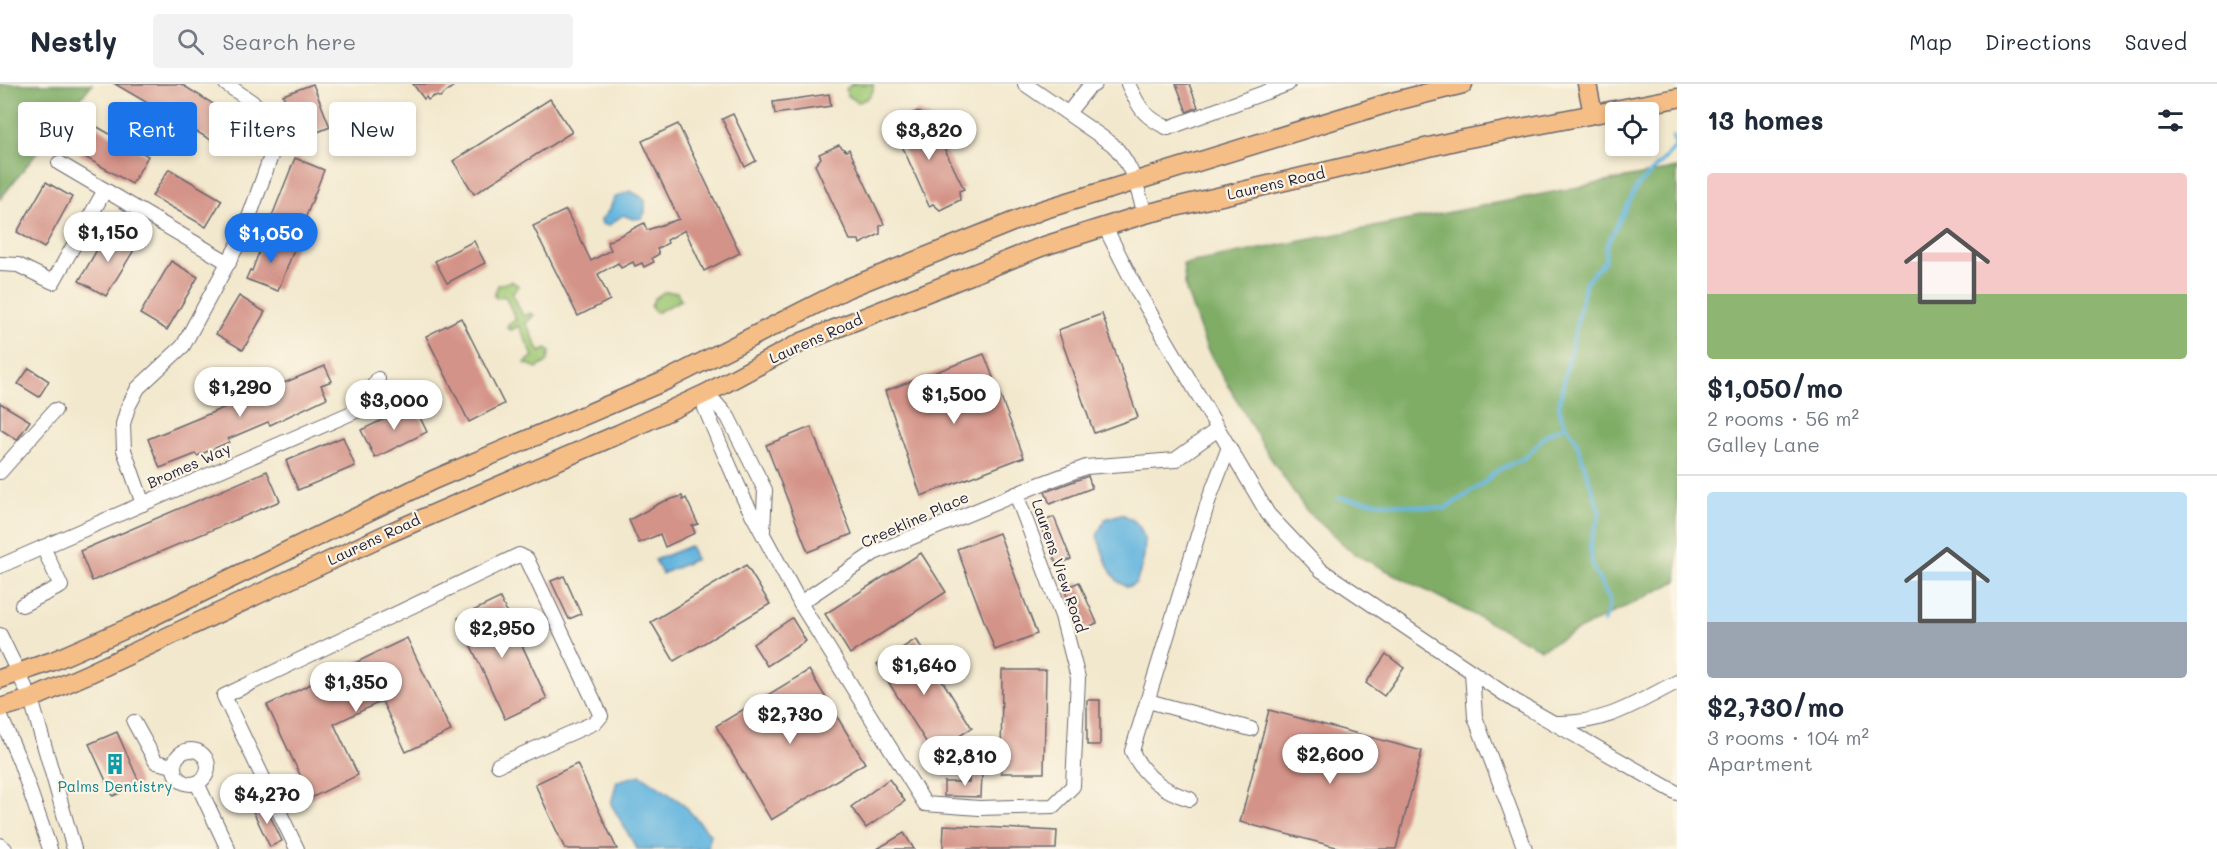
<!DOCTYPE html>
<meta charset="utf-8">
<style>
body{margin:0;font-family:Mali,sans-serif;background:#f2f2f3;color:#1f2937;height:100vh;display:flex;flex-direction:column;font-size:22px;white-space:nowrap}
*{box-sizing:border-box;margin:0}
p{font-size:20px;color:#747a83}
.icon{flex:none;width:33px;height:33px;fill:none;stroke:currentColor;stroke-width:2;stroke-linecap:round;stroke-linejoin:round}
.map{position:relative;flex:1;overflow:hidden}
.sheet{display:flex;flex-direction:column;background:#fff;width:540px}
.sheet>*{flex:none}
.banner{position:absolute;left:18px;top:18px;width:570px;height:54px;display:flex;gap:12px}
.tools{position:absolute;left:1605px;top:18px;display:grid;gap:12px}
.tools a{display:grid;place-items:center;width:54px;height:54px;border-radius:6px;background:#fff;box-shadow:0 3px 9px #0003;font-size:30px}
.price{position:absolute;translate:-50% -51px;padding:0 14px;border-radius:21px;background:#fff;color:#222;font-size:20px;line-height:39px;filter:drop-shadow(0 2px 3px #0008)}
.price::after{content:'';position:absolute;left:50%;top:36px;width:18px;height:14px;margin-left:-9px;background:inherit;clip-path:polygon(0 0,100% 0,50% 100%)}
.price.active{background:#1a73e8;color:#fff}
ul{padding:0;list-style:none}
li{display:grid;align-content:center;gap:12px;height:318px;padding:0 30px}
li+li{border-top:2px solid #e0e1e3}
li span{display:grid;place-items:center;height:186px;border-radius:6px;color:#555}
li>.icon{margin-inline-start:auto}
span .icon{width:108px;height:108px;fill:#fffc;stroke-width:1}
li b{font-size:26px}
h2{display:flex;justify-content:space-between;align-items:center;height:72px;padding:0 30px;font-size:26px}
.pill{padding:0 21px;border-radius:6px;background:#fff;box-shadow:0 3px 9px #0003;font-size:21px;line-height:54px}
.pill.active{background:#1a73e8;color:#fff}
header{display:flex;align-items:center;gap:36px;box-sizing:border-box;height:84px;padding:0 30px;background:#fff;border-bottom:2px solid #e0e1e3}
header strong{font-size:28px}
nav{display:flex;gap:33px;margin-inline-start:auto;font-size:21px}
.search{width:420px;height:54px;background:#f2f2f3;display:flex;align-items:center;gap:15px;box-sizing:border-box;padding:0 21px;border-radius:6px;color:#747a83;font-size:22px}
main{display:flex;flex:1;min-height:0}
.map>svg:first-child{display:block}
.green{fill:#9fc975;stroke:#607658;stroke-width:1.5}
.forest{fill:#7fad66;stroke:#506850;stroke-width:1.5}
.water{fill:#63b5df;stroke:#426c8d;stroke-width:1.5}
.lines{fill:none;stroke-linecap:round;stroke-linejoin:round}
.stream{stroke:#63b5df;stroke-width:4}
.building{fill:#d49388}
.minor-casing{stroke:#6b676e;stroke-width:16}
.major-casing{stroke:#6b676e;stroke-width:21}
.minor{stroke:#fff;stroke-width:14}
.major{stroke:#f6be87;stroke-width:18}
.labels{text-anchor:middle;stroke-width:4.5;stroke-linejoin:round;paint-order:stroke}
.street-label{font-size:15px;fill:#22223b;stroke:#fcf5e5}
.culture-label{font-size:15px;fill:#0d838f;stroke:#fcf5e5}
</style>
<header>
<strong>Nestly</strong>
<div class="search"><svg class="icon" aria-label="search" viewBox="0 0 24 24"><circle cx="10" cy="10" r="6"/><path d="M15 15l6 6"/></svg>Search here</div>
<nav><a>Map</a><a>Directions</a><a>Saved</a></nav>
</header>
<main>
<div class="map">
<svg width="1677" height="765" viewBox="0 0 1677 765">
<rect width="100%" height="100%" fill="#fcf5e5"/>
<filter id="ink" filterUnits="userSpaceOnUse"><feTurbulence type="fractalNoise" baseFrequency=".0167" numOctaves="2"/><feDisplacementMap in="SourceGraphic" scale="12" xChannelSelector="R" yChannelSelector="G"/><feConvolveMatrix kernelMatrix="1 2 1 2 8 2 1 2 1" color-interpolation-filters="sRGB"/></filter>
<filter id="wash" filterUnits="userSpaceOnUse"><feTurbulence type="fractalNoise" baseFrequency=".008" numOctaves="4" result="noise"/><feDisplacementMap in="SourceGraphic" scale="24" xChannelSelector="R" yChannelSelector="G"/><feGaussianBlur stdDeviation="1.35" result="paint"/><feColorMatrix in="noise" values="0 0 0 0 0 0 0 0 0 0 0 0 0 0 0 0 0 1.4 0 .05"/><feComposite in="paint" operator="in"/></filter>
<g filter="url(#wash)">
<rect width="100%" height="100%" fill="#f2e8cd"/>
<g class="green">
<path d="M 852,0 L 873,0 C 875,10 867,16 858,18 L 847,11 L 846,5 Z"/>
<polygon points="511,197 519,202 512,209 523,232 531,229 534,231 526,239 540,268 547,265 550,268 547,278 537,284 525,279 533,272 519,242 511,246 507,244 508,240 516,236 505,212 496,214 494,212 498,201"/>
<polygon points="664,208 677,208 681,216 658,228 654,227 651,223 654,215"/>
</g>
<g class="forest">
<polygon points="0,0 92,0 0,115"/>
<polygon points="1677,84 1677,497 1541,565 1354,470 1306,426 1268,370 1207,265 1186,206 1183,180"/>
</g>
<g class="water">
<polygon points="630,107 645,115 645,128 642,134 633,135 623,131 608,142 602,140 601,136 610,125 614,114"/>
<path d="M 1121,430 C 1154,441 1146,474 1136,499 L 1128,503 C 1109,498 1104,469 1097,452 L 1105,435 Z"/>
<polygon points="690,462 696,475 662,490 655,476"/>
<polygon points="641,691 682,719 710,750 708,765 637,765 611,720 617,697"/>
</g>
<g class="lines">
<g class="stream">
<polyline points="1673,53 1677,64"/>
<polyline points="1339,414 1444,425 1480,402 1498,386 1526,373 1546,351 1566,341"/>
<polyline points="1604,538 1609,525 1609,514 1593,485 1590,461 1600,429 1576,356 1562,335 1559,320 1586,197 1605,177 1606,162 1637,103 1676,63"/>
</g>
</g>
<g id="blocks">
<g class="building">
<polygon points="115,0 181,0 244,39 228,66"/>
<polygon points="313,0 330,43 298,56 283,11"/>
<polygon points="413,0 456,0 440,13 434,12 428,16 426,13 424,15"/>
<polygon points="1176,0 1189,0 1198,23 1187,28"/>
<polygon points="829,10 831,22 775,30 773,18"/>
<polygon points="550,15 572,48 474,110 453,77"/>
<polygon points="918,27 925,32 928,31 964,105 959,107 960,116 940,126 933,120 929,122 895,46 898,45 898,36"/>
<polygon points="733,30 756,77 745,83 722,35"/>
<polygon points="678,40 740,169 704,187 685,146 667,156 668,159 657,165 659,170 652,174 654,178 644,183 642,179 635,182 633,178 621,184 618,179 598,190 610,216 578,232 533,142 566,126 591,177 611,166 607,158 644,139 647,146 679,135 642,57"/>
<polygon points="94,41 148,72 132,100 78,69"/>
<polygon points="839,61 846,67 849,65 884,140 880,142 880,150 860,160 859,156 850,156 815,81 821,74 819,70"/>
<polygon points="295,74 324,86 302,143 272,132"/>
<polygon points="169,85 222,116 206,143 152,112"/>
<polygon points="46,98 72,113 44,164 17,148"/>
<polygon points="109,145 137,161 106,212 79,197"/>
<polygon points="265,152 295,163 278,207 246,195 250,186 252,187"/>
<polygon points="474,157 485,179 447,199 435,177"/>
<polygon points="171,177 198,193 167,246 140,230"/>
<polygon points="239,212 265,228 243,266 216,250"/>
<polygon points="1102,230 1138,333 1094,349 1058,246"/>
<polygon points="461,234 504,320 469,338 426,252"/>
<polygon points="984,270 1024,373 921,412 885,307"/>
<polygon points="325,282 332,297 321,301 327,314 270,341 268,338 228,355 229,358 197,372 196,370 160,384 148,355"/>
<polygon points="29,284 49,297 39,313 18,300"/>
<polygon points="0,319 30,337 17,356 0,345"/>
<polygon points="414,321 427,348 375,374 361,346"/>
<polygon points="811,343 852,450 808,468 766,361"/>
<polygon points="343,353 355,382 298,406 286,377"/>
<polygon points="267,387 280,417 92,497 80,467"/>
<polygon points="1088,392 1092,404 1050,420 1045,408"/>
<polygon points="682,412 683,416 686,414 698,440 692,442 695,449 665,463 660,450 639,459 629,436 662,418"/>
<polygon points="1054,433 1071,475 1057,481 1039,439"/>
<polygon points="999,449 1037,550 995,566 957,465"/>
<polygon points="921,469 946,508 850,570 825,530"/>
<polygon points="746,481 770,520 674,577 651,538"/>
<polygon points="564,492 581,530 569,535 551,497"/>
<polygon points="1079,498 1097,539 1081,546 1064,505"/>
<polygon points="500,514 547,615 505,635 458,534"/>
<polygon points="792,534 806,557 767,582 753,560"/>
<polygon points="407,554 451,647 406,668 382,617 334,640 358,691 311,714 267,621"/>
<polygon points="916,555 972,644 933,669 877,580"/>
<polygon points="1386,570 1404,584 1384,612 1366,599"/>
<polygon points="809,586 865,679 771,736 716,642"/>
<polygon points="1002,586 1046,586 1044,689 1001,689"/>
<rect x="1087" y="616" width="13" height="45"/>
<polygon points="1269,626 1422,667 1396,765 1344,765 1240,738"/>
<polygon points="117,648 140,700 113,712 89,660"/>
<polygon points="577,680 617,765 565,765 535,700"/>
<polygon points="969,688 982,688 981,713 944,712 944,698 969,698"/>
<polygon points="889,695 905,717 866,744 851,723"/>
<polygon points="264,719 282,757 270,763 252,725"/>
<polygon points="944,741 1057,747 1056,765 943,765"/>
<polygon points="904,749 914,765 877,765"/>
</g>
</g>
</g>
<g filter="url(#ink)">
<use href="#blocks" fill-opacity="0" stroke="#6b676e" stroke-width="1.5"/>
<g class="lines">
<defs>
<g id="minor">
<path d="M 1025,0 L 1112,60 C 1132,79 1137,104 1145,130"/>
<path d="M 1128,0 C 1139,24 1144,33 1168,44 L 1288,0"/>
<polyline points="1068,29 1088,4 1095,0"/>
<polyline points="59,79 229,179"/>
<polyline points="1105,143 1139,210 1268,430 1321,486 1515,617 1677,709"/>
<polyline points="0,180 18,181 53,198 105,106"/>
<polyline points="707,309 705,324 720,360 744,415 800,519 925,720 979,724 1053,722 1073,702 1078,594 1062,532 1016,410"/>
<polyline points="707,309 728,333 765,406 763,447"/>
<polyline points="0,388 55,326"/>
<polyline points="143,420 124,366 123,340 128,323 138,304 183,262 242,153 271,72 270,49 266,35 255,20 226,0"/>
<polyline points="0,482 356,327 378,295"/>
<polyline points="800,519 874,469 1043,399 1086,383 1175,376 1218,345"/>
<polyline points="22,521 61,502 43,463"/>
<polyline points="0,551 31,615 74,765"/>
<polyline points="1472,588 1475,633 1525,765"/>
<polyline points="1148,617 1251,645"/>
<polyline points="0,631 20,678 50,765"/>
<polyline points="134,638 156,678 173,682"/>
<path d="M 1556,639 C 1606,640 1634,620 1677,598"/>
<circle cx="191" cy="683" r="17"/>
<polyline points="197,699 228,765"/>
<path d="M 1190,715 C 1165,708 1143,692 1132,667 L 1209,415 L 1229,363"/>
<polyline points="0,761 5,765"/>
<polyline points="297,765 224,612 519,471 527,475 601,632 596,638 498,681"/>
</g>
<g id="major">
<polyline points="1587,0 1593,30"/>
<polyline points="0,595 53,577 137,540 433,396 667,296 848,204 1042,126 1392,18 1463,0"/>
<polyline points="0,624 31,615 90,589 387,450 619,350 707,309 802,258 1041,163 1145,130 1459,56 1677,14"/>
</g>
</defs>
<use href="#minor" class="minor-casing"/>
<use href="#major" class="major-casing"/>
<use href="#minor" class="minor"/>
<use href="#major" class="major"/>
</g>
</g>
<defs>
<symbol id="building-bare" viewBox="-9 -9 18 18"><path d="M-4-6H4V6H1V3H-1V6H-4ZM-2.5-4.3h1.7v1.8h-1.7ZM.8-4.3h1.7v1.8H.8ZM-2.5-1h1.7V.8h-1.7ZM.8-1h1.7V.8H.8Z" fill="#0f9aa8" stroke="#fcf5e5" stroke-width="2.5" paint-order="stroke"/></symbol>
</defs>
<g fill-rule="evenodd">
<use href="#building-bare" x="100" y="665" width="30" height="30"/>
</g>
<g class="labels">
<g class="street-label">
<text transform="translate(1276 100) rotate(-13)" y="5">Laurens Road</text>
<text transform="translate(816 255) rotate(-24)" y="5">Laurens Road</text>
<text transform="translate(189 382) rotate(-24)" y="5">Bromes Way</text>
<text transform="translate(915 436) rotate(-24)" y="5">Creekline Place</text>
<text transform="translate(374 456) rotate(-25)" y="5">Laurens Road</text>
<text transform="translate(1059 482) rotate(71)" y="5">Laurens View Road</text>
</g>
<g class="culture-label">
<text x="115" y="708">Palms Dentistry</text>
</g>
</g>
</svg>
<div class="tools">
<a><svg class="icon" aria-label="locate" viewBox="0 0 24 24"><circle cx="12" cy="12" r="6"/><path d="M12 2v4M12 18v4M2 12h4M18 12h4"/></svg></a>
</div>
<b class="price" style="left:929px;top:77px">$3,820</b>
<b class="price" style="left:108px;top:179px">$1,150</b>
<b class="price active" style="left:271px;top:180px">$1,050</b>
<b class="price" style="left:240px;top:334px">$1,290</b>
<b class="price" style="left:954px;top:341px">$1,500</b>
<b class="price" style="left:394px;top:347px">$3,000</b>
<b class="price" style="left:502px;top:575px">$2,950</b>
<b class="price" style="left:924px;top:612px">$1,640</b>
<b class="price" style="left:356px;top:629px">$1,350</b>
<b class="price" style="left:790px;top:661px">$2,730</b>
<b class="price" style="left:1330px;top:701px">$2,600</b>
<b class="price" style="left:965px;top:703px">$2,810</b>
<b class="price" style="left:267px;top:741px">$4,270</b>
<div class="banner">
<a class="pill">Buy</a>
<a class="pill active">Rent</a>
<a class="pill">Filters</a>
<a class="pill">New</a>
</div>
</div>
<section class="sheet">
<h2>13 homes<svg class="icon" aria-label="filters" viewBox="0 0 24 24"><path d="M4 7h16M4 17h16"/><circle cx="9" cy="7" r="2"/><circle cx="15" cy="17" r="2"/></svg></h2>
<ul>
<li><span style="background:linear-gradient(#f6c9c9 65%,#8fb573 0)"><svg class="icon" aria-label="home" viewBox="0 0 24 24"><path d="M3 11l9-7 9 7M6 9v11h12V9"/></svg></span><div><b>$1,050/mo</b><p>2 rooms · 56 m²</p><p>Galley Lane</p></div></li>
<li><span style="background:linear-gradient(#bfe0f5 70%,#9aa5b1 0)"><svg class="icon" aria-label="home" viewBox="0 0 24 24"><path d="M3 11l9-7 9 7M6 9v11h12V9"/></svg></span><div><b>$2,730/mo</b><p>3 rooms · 104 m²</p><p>Apartment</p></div></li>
</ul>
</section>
</main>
